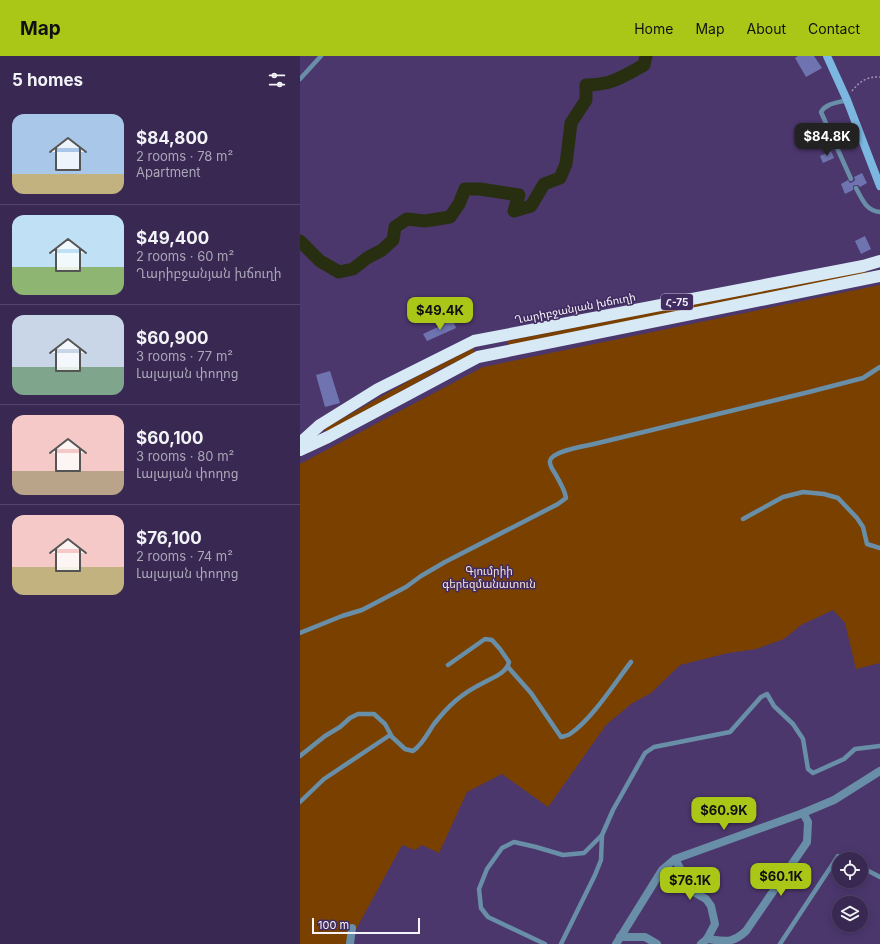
<!DOCTYPE html>
<meta charset="utf-8">
<style>
body{margin:0;font-family:Inter,"Noto Sans Armenian",sans-serif;background:#44355c;color:#f1f3f6;height:100vh;display:flex;flex-direction:column;font-size:15px;white-space:nowrap}
*{box-sizing:border-box;margin:0}
p{font-size:13px;color:#aba6b8}
.icon{flex:none;width:22px;height:22px;fill:none;stroke:currentColor;stroke-width:2;stroke-linecap:round;stroke-linejoin:round}
.map{position:relative;flex:1;overflow:hidden}
.sheet{display:flex;flex-direction:column;background:#392952;width:300px}
.sheet>*{flex:none}
.buttons{position:absolute;left:532px;top:796px;display:grid;gap:8px}
.buttons a{display:grid;place-items:center;width:36px;height:36px;border-radius:50%;background:#392952;box-shadow:0 2px 10px #0003,0 0 0 1px #534569;font-size:20px}
.scale{position:absolute;left:12px;bottom:10px;width:108px;box-sizing:border-box;padding-left:4px;border:2px solid #f6f4fa;border-top:0;font-size:11px;line-height:14px;white-space:nowrap;color:#f6f4fa;-webkit-text-stroke:3px #412c62;paint-order:stroke}
.price{position:absolute;translate:-50% -34px;padding:0 9px;border-radius:8px;background:#aac717;color:#111;font-size:13px;line-height:26px;filter:drop-shadow(0 1px 2px #0008)}
.price::after{content:'';position:absolute;left:50%;top:24px;width:12px;height:9px;margin-left:-6px;background:inherit;clip-path:polygon(0 0,100% 0,50% 100%)}
.price.on{background:#222;color:#fff}
ul{padding:0;list-style:none}
li{display:flex;align-items:center;gap:12px;height:100px;padding:0 12px}
li+li{border-top:1px solid #534569}
li span{display:grid;place-items:center;flex:none;width:112px;height:80px;border-radius:12px;color:#555}
li>.icon{margin-inline-start:auto}
span .icon{width:48px;height:48px;fill:#fffc;stroke-width:1}
li b{font-size:17px}
h2{display:flex;justify-content:space-between;align-items:center;height:48px;padding:0 12px;font-size:17px}
header{display:flex;align-items:center;gap:24px;box-sizing:border-box;height:56px;padding:0 20px;background:#aac717;color:#111}
header strong{font-size:19px}
nav{display:flex;gap:22px;margin-inline-start:auto;font-size:14px}
main{display:flex;flex:1;min-height:0}
.map>svg:first-child{display:block}
.green{fill:#794000}
.lines{fill:none;stroke-linecap:round;stroke-linejoin:round}
.river{stroke:#282f10;stroke-width:13}
.building{fill:#6f74b0}
.path{stroke:#9f94b2;stroke-width:1.5;stroke-dasharray:2 2;stroke-linecap:butt}
.lane{stroke:#698ea8;stroke-width:4.5}
.street{stroke:#698ea8;stroke-width:8}
.secondary{stroke:#7bb7e0;stroke-width:8}
.highway{stroke:#d8e9f6;stroke-width:12}
.labels{text-anchor:middle;stroke-width:3;stroke-linejoin:round;paint-order:stroke}
.shield{fill:#412c62;stroke:#c0b8cc;stroke-width:1}
.shield-label{font-size:10px;font-weight:bold;fill:#f6f4fa}
.street-label{font-size:11px;fill:#f6f4fa;stroke:#412c62}
.park-label{font-size:11px;fill:#f4e0d0;stroke:#412c62}
</style>
<header>
<strong>Map</strong>
<nav><a>Home</a><a>Map</a><a>About</a><a>Contact</a></nav>
</header>
<main>
<section class="sheet">
<h2>5 homes<svg class="icon" aria-label="filters" viewBox="0 0 24 24"><path d="M4 7h16M4 17h16"/><circle cx="9" cy="7" r="2"/><circle cx="15" cy="17" r="2"/></svg></h2>
<ul>
<li><span style="background:linear-gradient(#a9c7e8 75%,#c2b280 0)"><svg class="icon" aria-label="home" viewBox="0 0 24 24"><path d="M3 11l9-7 9 7M6 9v11h12V9"/></svg></span><div><b>$84,800</b><p>2 rooms · 78 m²</p><p>Apartment</p></div></li>
<li><span style="background:linear-gradient(#bfe0f5 65%,#8fb573 0)"><svg class="icon" aria-label="home" viewBox="0 0 24 24"><path d="M3 11l9-7 9 7M6 9v11h12V9"/></svg></span><div><b>$49,400</b><p>2 rooms · 60 m²</p><p>Ղարիբջանյան խճուղի</p></div></li>
<li><span style="background:linear-gradient(#c9d6e8 65%,#7fa58c 0)"><svg class="icon" aria-label="home" viewBox="0 0 24 24"><path d="M3 11l9-7 9 7M6 9v11h12V9"/></svg></span><div><b>$60,900</b><p>3 rooms · 77 m²</p><p>Լալայան փողոց</p></div></li>
<li><span style="background:linear-gradient(#f6c9c9 70%,#b9a48a 0)"><svg class="icon" aria-label="home" viewBox="0 0 24 24"><path d="M3 11l9-7 9 7M6 9v11h12V9"/></svg></span><div><b>$60,100</b><p>3 rooms · 80 m²</p><p>Լալայան փողոց</p></div></li>
<li><span style="background:linear-gradient(#f6c9c9 65%,#c2b280 0)"><svg class="icon" aria-label="home" viewBox="0 0 24 24"><path d="M3 11l9-7 9 7M6 9v11h12V9"/></svg></span><div><b>$76,100</b><p>2 rooms · 74 m²</p><p>Լալայան փողոց</p></div></li>
</ul>
</section>
<div class="map">
<svg width="580" height="888" viewBox="0 0 580 888">
<rect width="100%" height="100%" fill="#4c376d"/>
<g class="green">
<polygon points="565,214 568,219 209,290 207,285"/>
<polygon points="580,229 580,607 556,613 545,567 533,554 501,569 484,583 456,593 428,597 380,609 351,637 331,648 306,669 248,751 202,718 167,736 139,797 122,789 115,794 102,789 48,888 0,888 0,408 183,311"/>
<polygon points="173,292 175,297 139,314 27,377 24,373 114,322"/>
</g>
<g class="lines">
<path class="river" d="M 0,185 L 20,205 L 39,216 L 53,213 L 67,202 L 82,194 L 93,184 L 95,171 L 107,163 L 125,165 L 150,161 L 159,148 L 165,133 L 180,133 L 219,139 L 214,155 L 231,150 L 244,128 L 260,122 L 266,108 L 271,67 L 286,44 L 286,29 C 312,29 322,21 344,9 L 346,0"/>
</g>
<g class="building">
<polygon points="498,0 514,0 522,12 506,21 495,2"/>
<polygon points="531,95 534,102 523,107 520,100"/>
<polygon points="562,117 567,127 560,131 558,129 555,129 553,130 553,134 545,138 541,128 548,124 550,127 553,126 555,124 554,121"/>
<polygon points="565,180 571,193 561,198 555,185"/>
<polygon points="153,264 156,272 127,285 123,278"/>
<polygon points="30,315 40,347 25,351 16,319"/>
</g>
<g class="lines">
<path class="path" d="M 552,35 C 559,26 567,20 580,21"/>
<g class="lane">
<polyline points="0,23 21,0"/>
<path d="M 547,44 C 538,47 526,47 521,56 L 551,123"/>
<path d="M 556,132 C 562,143 566,155 580,156"/>
<polyline points="443,463 483,441 503,436 524,438 538,442 557,462 563,471 567,488 580,492"/>
<path d="M 0,577 L 42,560 L 62,554 L 106,531 L 121,520 L 145,506 L 258,448 L 266,442 C 265,434 260,427 256,419 C 254,415 249,410 250,405 C 251,395 286,390 294,388 L 509,336 L 563,322 L 580,311"/>
<path d="M 208,611 L 231,637 L 261,681 C 264,680 268,680 270,678 C 293,662 314,628 331,606"/>
<polyline points="0,700 25,680 40,671 50,662 58,658 74,658 85,668 91,679"/>
<path d="M 0,746 L 24,723 L 90,679 L 105,693 L 113,695 C 123,688 127,678 134,668 C 149,649 161,638 183,627 C 192,622 207,617 209,606 L 200,593 L 192,584 L 185,583 L 148,609"/>
<polyline points="561,811 580,821"/>
<polyline points="245,888 188,861 181,852 179,833 187,813 202,792 214,786 236,791 263,799 284,797 302,779"/>
<polyline points="261,888 295,819 301,804 302,779 313,754 345,697 354,691 430,676 461,641 467,638 474,650 493,668 503,683 508,713 513,717 544,703 555,693 580,690"/>
<polyline points="480,888 538,800 544,803"/>
</g>
<g class="street">
<polyline points="375,803 392,835 406,843 411,850 415,868 407,883 401,888"/>
<polyline points="320,881 345,881 357,888"/>
<path d="M 407,883 C 425,885 432,888 446,875 L 507,786 L 508,766 L 503,757"/>
<polyline points="50,888 52,872"/>
<polyline points="316,888 362,814 375,803 503,757 534,744 580,715"/>
</g>
<polyline class="secondary" points="527,0 547,44 580,130"/>
<g class="highway">
<polyline points="0,387 20,369 78,333 174,285 563,210 580,205"/>
<polyline points="0,394 28,381 178,301 580,220"/>
</g>
</g>
<g class="labels">
<rect class="shield" x="361" y="238" width="32" height="16" rx="3"/>
<g class="shield-label">
<text x="377" y="250">Հ-75</text>
</g>
<g class="street-label">
<text transform="translate(275 252) rotate(-11)" y="4">Ղարիբջանյան խճուղի</text>
</g>
<g class="park-label">
<text x="189" y="519">Գյումրիի<tspan x="189" dy="13">գերեզմանատուն</tspan></text>
</g>
</g>
</svg>
<div class="buttons">
<a><svg class="icon" aria-label="locate" viewBox="0 0 24 24"><circle cx="12" cy="12" r="6"/><path d="M12 2v4M12 18v4M2 12h4M18 12h4"/></svg></a>
<a><svg class="icon" aria-label="layers" viewBox="0 0 24 24"><path d="M12 4l9 5-9 5-9-5zM3 14l9 5 9-5"/></svg></a>
</div>
<div class="scale">100 m</div>
<b class="price on" style="left:527px;top:101px">$84.8K</b>
<b class="price" style="left:140px;top:275px">$49.4K</b>
<b class="price" style="left:424px;top:775px">$60.9K</b>
<b class="price" style="left:481px;top:841px">$60.1K</b>
<b class="price" style="left:390px;top:845px">$76.1K</b>
</div>
</main>
